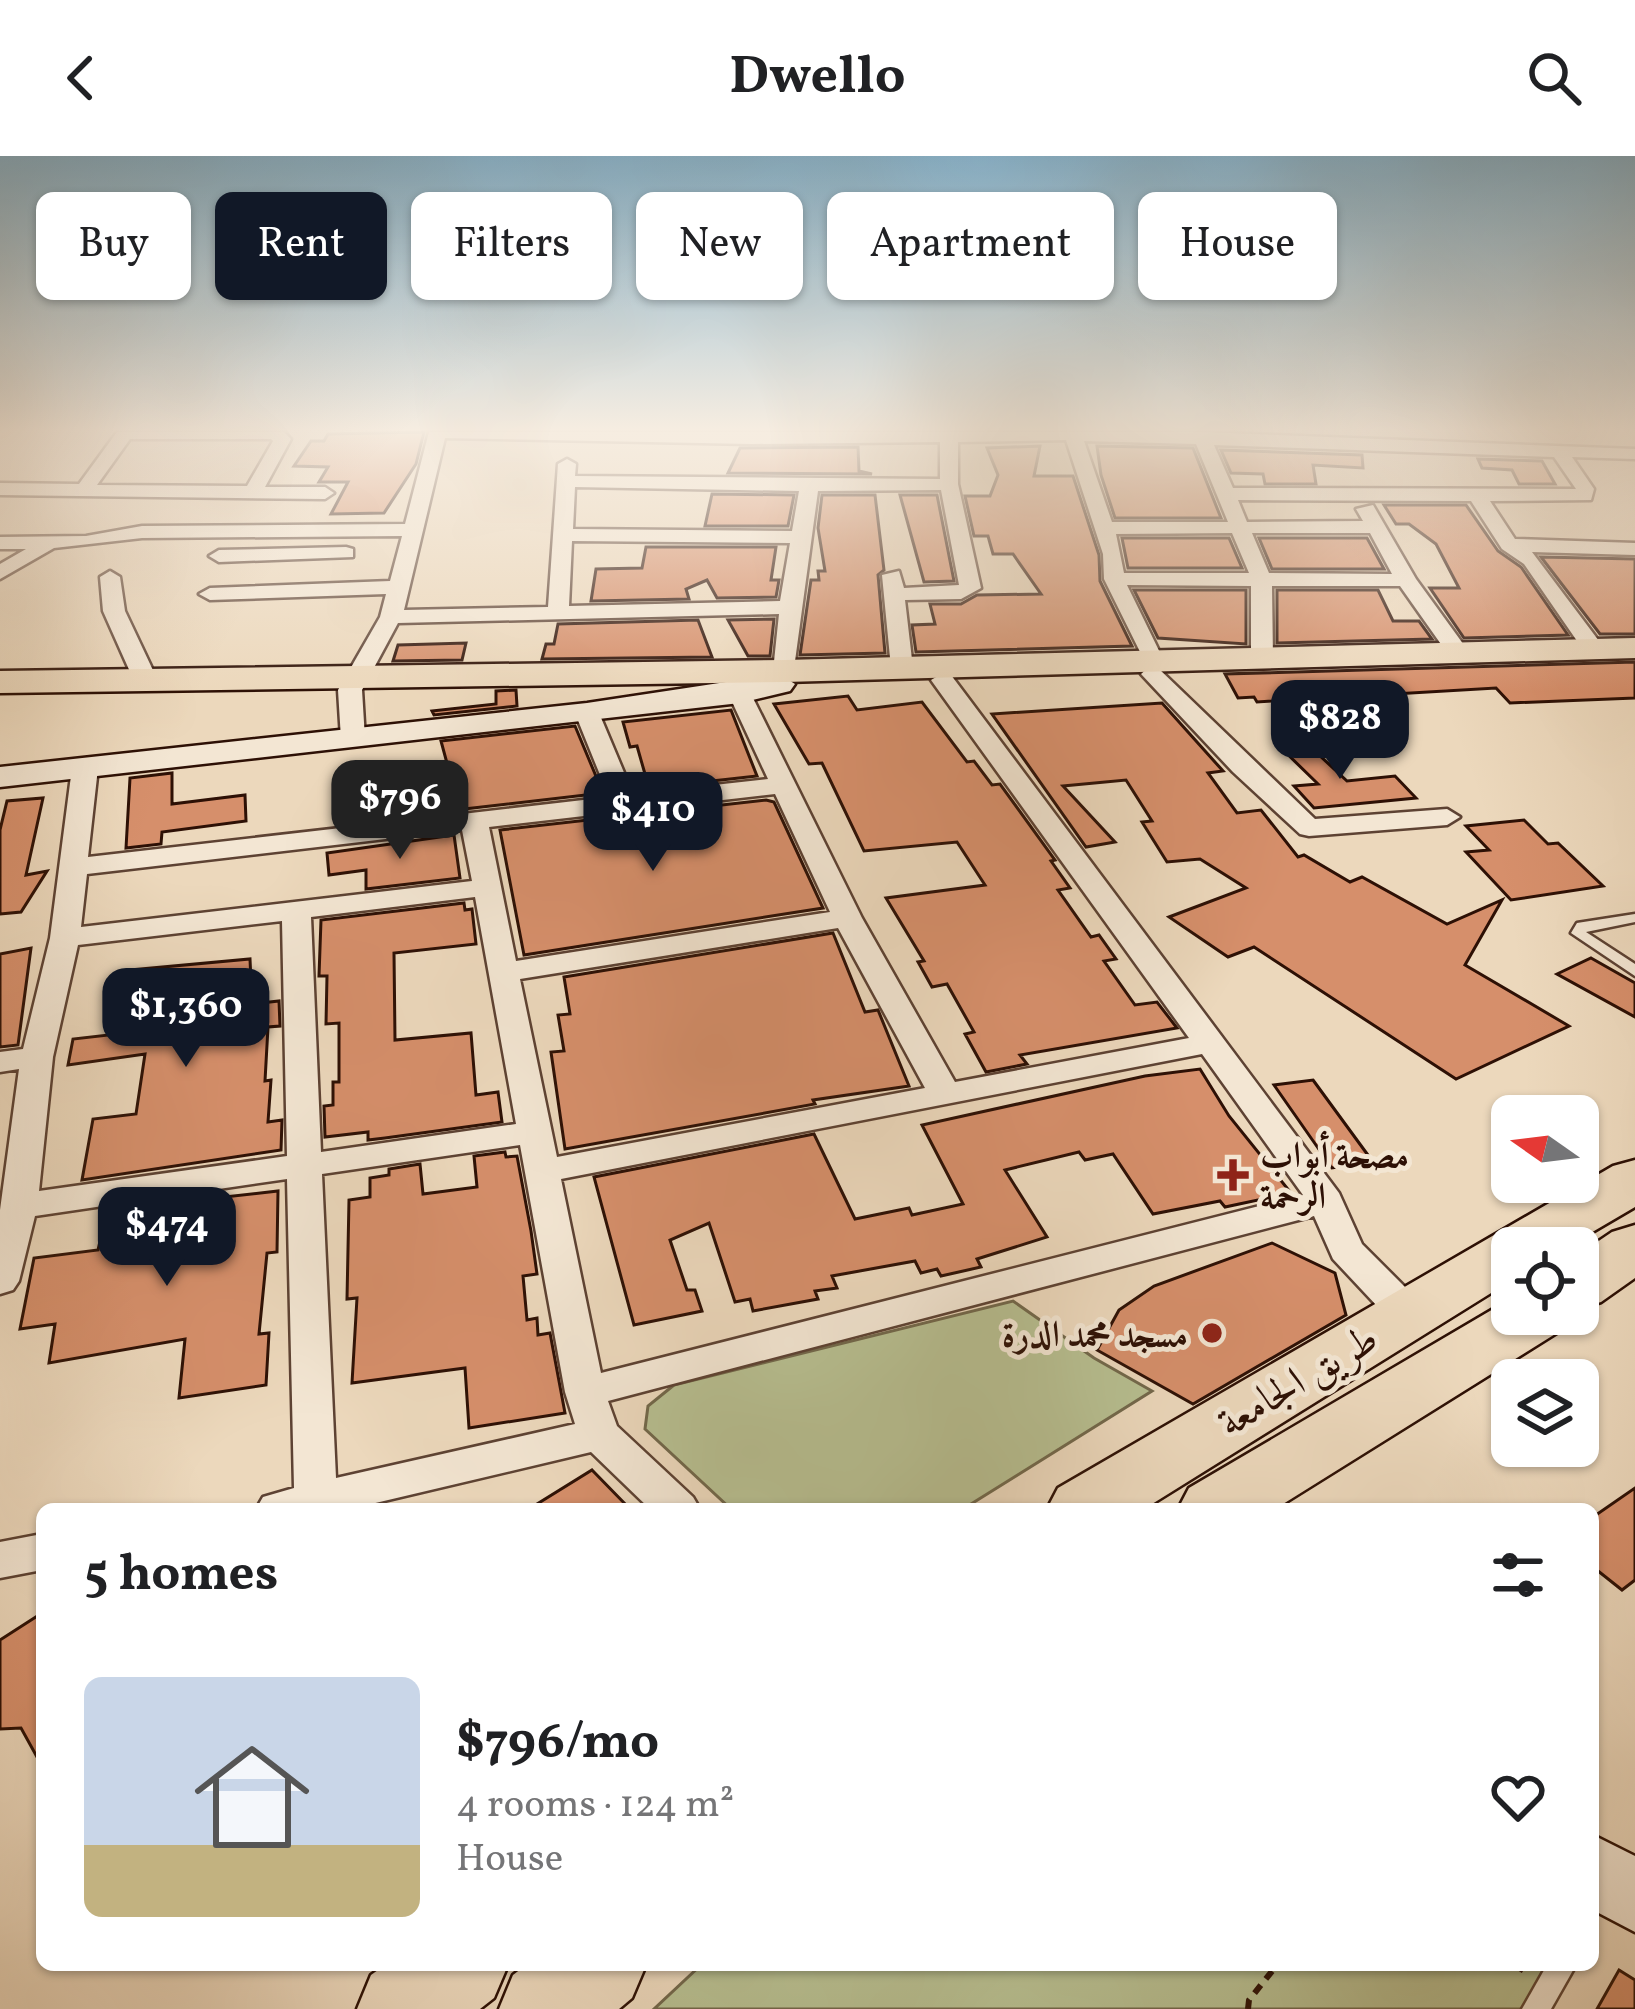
<!DOCTYPE html>
<meta charset="utf-8">
<style>
body{margin:0;font-family:Vollkorn,Amiri,serif;background:#f2f2f2;color:#202124;height:100vh;display:flex;flex-direction:column;font-size:45px;white-space:nowrap}
*{box-sizing:border-box;margin:0}
p{font-size:39px;color:#757577}
.icon{flex:none;width:66px;height:66px;fill:none;stroke:currentColor;stroke-width:2;stroke-linecap:round;stroke-linejoin:round}
.map{position:relative;flex:1;overflow:hidden}
.drawer{position:absolute;left:36px;top:1347px;width:1563px;height:468px;display:flex;flex-direction:column;background:#fff;border-radius:18px;box-shadow:0 3px 9px #0004}
.drawer>*{flex:none}
.hud{position:absolute;left:36px;top:36px;width:1563px;height:108px;display:flex;gap:24px}
.needle{width:78px;rotate:284deg}
.tools{position:absolute;left:1491px;top:939px;display:grid;gap:24px}
.tools a{display:grid;place-items:center;width:108px;height:108px;border-radius:18px;background:#fff;box-shadow:0 3px 9px #0004;font-size:60px}
.price{position:absolute;translate:-50% -102px;padding:0 27px;border-radius:24px;background:#111827;color:#fff;font-size:39px;line-height:78px;filter:drop-shadow(0 3px 6px #0008)}
.price::after{content:'';position:absolute;left:50%;top:72px;width:36px;height:27px;margin-left:-18px;background:inherit;clip-path:polygon(0 0,100% 0,50% 100%)}
.price.on{background:#222;color:#fff}
ul{padding:0;list-style:none}
li{display:flex;align-items:center;gap:36px;height:300px;padding:0 48px}
li span{display:grid;place-items:center;flex:none;width:336px;height:240px;border-radius:18px;color:#555}
li>.icon{margin-inline-start:auto}
span .icon{width:144px;height:144px;fill:#fffc;stroke-width:1}
li b{font-size:51px}
h2{display:flex;justify-content:space-between;align-items:center;height:144px;padding:0 48px;font-size:51px}
.pill{padding:0 42px;border-radius:18px;background:#fff;box-shadow:0 3px 9px #0004;font-size:42px;line-height:108px}
.pill.on{background:#111827;color:#fff}
header{display:flex;justify-content:space-between;align-items:center;height:156px;padding:0 48px;background:#fff;font-size:54px;font-weight:700}
.map>svg:first-child{display:block}
.green{fill:#b7bf91;stroke:#72684b;stroke-width:3}
.building{fill:#d68f6b;stroke:#2d1005;stroke-width:3}
.lines{fill:none;stroke-linecap:round;stroke-linejoin:round}
.lane-casing{stroke:#5d4233;stroke-width:5}
.street-casing{stroke:#5d4233;stroke-width:5}
.secondary-casing{stroke:#2d1005;stroke-width:5}
.primary-casing{stroke:#2d1005;stroke-width:5}
.highway-casing{stroke:#2d1005;stroke-width:5}
.path{stroke:#2d1005;stroke-width:6;stroke-dasharray:10 8;stroke-linecap:butt}
.lane{fill:#f3e6d3;fill-rule:evenodd}
.street{fill:#f3e6d3;fill-rule:evenodd}
.secondary{fill:#f3e6d3;fill-rule:evenodd}
.primary{fill:#ecd8bc;fill-rule:evenodd}
.highway{fill:#ecd8bc;fill-rule:evenodd}
.poi-dot{fill:#8f2418;stroke:#f3e6d3;stroke-width:4.5}
.labels{text-anchor:middle;stroke-width:10;stroke-linejoin:round;paint-order:stroke}
.poi-label{font-size:36px;font-weight:bold;fill:#2d1005;stroke:#f3e6d3;text-anchor:start}
.near-street-label{font-size:42px;fill:#2d1005;stroke:#f3e6d3}
</style>
<header><svg class="icon" aria-label="back" viewBox="0 0 24 24"><path d="M15 5l-7 7 7 7"/></svg>Dwello<svg class="icon" aria-label="search" viewBox="0 0 24 24"><circle cx="10" cy="10" r="6"/><path d="M15 15l6 6"/></svg></header>
<div class="map">
<svg width="1635" height="1853" viewBox="0 0 1635 1853">
<rect width="100%" height="100%" fill="#ecd8bc"/>
<filter id="stains"><feTurbulence type="fractalNoise" baseFrequency=".00167" numOctaves="4"/><feColorMatrix values="0 0 0 0 .2 0 0 0 0 .09 0 0 0 0 .02 0 0 0 .5 -.17"/></filter>
<radialGradient id="worn" r=".72"><stop offset=".6" stop-color="#630" stop-opacity="0"/><stop offset="1" stop-color="#630" stop-opacity=".3"/></radialGradient>
<g class="green">
<polygon points="1013,1145 1094,1202 1152,1235 963,1353 731,1353 645,1273 648,1250 674,1229"/>
<polygon points="701,1809 1552,1809 1536,1853 654,1853"/>
</g>
<g class="building">
<polygon points="424,276 416,308 384,357 331,358 348,326 319,326 328,311 294,310 311,285 324,285 328,278"/>
<polygon points="1040,290 1034,320 1073,320 1099,399 1100,425 1132,490 916,496 912,469 935,468 930,448 961,448 977,439 1041,438 1013,398 993,398 988,380 974,380 965,340 990,340 998,319 987,292"/>
<polygon points="1097,290 1193,292 1221,362 1115,362 1101,319"/>
<polygon points="858,291 859,315 872,318 728,317 740,292"/>
<polygon points="1221,294 1362,299 1363,312 1313,309 1316,328 1265,328 1263,318 1231,317"/>
<polygon points="1478,303 1542,305 1555,328 1519,328 1512,314 1482,312"/>
<polygon points="712,338 794,339 788,370 705,370"/>
<polygon points="822,339 875,339 884,414 878,419 885,497 800,499 811,424 819,424 818,415 825,415 818,372"/>
<polygon points="900,339 937,339 954,425 924,426"/>
<polygon points="1384,349 1466,349 1498,395 1521,411 1568,479 1464,482 1430,432 1459,432 1436,388 1409,368 1396,368"/>
<polygon points="1122,382 1229,382 1242,412 1128,412"/>
<polygon points="1259,382 1367,382 1384,413 1272,413"/>
<polygon points="646,391 776,391 771,424 779,424 776,441 717,442 707,424 686,433 689,443 591,445 596,413 642,412"/>
<polygon points="1541,401 1635,403 1635,478 1600,478"/>
<polygon points="1134,434 1246,434 1246,488 1158,482"/>
<polygon points="1277,434 1378,434 1393,465 1419,465 1432,483 1277,487"/>
<polygon points="774,463 770,500 748,500 728,464"/>
<polygon points="698,464 712,501 542,503 546,488 554,488 558,468"/>
<polygon points="466,487 462,504 393,505 398,489"/>
<polygon points="1635,506 1635,542 1510,547 1496,532 1257,546 1254,541 1238,542 1225,518"/>
<polygon points="516,534 517,550 434,559 432,555 496,548 496,535"/>
<polygon points="848,540 857,554 922,546 967,606 974,605 992,629 1000,628 1055,704 1051,705 1070,732 1058,734 1091,781 1099,779 1116,803 1104,805 1135,849 1157,846 1177,872 1020,899 1027,908 986,916 965,878 974,876 947,828 932,831 918,806 924,805 886,742 985,729 957,686 864,695 822,607 809,608 774,548"/>
<polygon points="1162,547 1223,615 1208,617 1237,657 1261,654 1298,701 1304,699 1350,726 1362,721 1447,768 1502,744 1465,809 1569,870 1456,923 1254,791 1228,801 1169,761 1246,732 1200,703 1167,706 1142,666 1152,665 1126,624 1063,630 1115,686 1086,691 992,558"/>
<polygon points="731,554 757,620 649,632 637,590 630,591 623,566"/>
<polygon points="575,570 603,637 394,661 388,630 451,622 441,585"/>
<polygon points="1304,585 1347,625 1395,620 1416,642 1314,652 1294,630 1318,628 1277,588"/>
<polygon points="172,617 172,648 245,639 246,665 162,676 161,688 126,692 130,622"/>
<polygon points="43,642 26,719 47,715 21,756 0,758 0,674 7,645"/>
<polygon points="766,644 774,646 823,752 524,799 500,674"/>
<polygon points="1524,664 1548,688 1558,687 1603,730 1511,744 1466,696 1489,694 1466,670"/>
<polygon points="454,679 460,722 366,733 366,714 329,719 327,697"/>
<polygon points="464,747 465,754 472,753 476,788 394,797 395,884 471,877 476,939 498,936 502,966 385,982 368,984 368,976 325,981 324,950 333,949 333,926 339,926 339,867 326,868 327,820 319,820 321,764"/>
<polygon points="833,777 865,856 878,854 909,930 813,944 815,948 565,993 551,896 564,895 558,859 570,858 564,821"/>
<polygon points="31,792 18,889 0,891 0,798"/>
<polygon points="1591,802 1635,827 1635,861 1557,818"/>
<polygon points="250,803 252,848 279,845 280,870 268,871 265,925 271,924 268,966 282,964 281,994 82,1024 93,963 136,958 145,898 68,909 73,883 109,879 120,815"/>
<polygon points="1200,913 1229,960 1291,1037 1225,1051 1220,1045 1153,1058 1113,998 1085,1004 1079,996 1005,1014 1047,1081 977,1103 981,1111 941,1120 937,1113 921,1117 915,1105 832,1120 837,1132 815,1135 818,1143 753,1155 750,1143 735,1146 709,1067 670,1084 687,1134 695,1134 702,1155 634,1169 594,1021 814,978 855,1063 909,1052 912,1059 963,1048 922,969 1145,920"/>
<polygon points="1313,924 1373,1006 1332,1012 1274,929"/>
<polygon points="505,996 506,1001 517,1000 531,1075 537,1118 523,1120 527,1164 537,1162 538,1179 550,1177 565,1257 469,1272 465,1212 352,1227 357,1142 347,1143 349,1044 370,1041 370,1022 389,1019 389,1013 420,1008 423,1038 477,1031 474,1000"/>
<polygon points="278,1035 277,1096 267,1097 259,1178 269,1177 266,1229 179,1242 185,1183 49,1207 55,1168 20,1173 34,1102 98,1094 107,1054"/>
<polygon points="1272,1087 1335,1117 1346,1159 1193,1248 1097,1194 1119,1154 1154,1130"/>
<polygon points="592,1314 630,1353 529,1353"/>
<polygon points="1635,1332 1635,1424 1622,1434 1593,1411 1593,1361"/>
<polygon points="42,1457 42,1610 21,1572 0,1573 0,1484"/>
<polygon points="1619,1814 1635,1824 1635,1853 1597,1853"/>
</g>
<g class="lines">
<defs>
<g id="lane">
<polygon points="1635,758 1635,766 1586,776 1635,808 1635,820 1571,777 1577,767"/>
<polygon points="1547,1809 1576,1809 1551,1853 1522,1853"/>
</g>
<g id="street">
<path d="M 117,276 L 284,276 L 291,283 L 265,331 L 325,331 L 334,337 L 325,343 L 0,339 L 0,327 L 79,328 ZM 130,283 L 271,283 L 273,285 L 247,330 L 97,329 Z"/>
<path d="M 429,276 L 1203,276 L 1635,293 L 1635,303 L 1572,301 L 1594,333 L 1591,344 L 1490,345 L 1515,383 L 1635,387 L 1635,399 L 1532,396 L 1605,493 L 1594,500 L 1586,498 L 1524,408 L 1502,393 L 1471,345 L 1238,344 L 1247,366 L 1363,365 L 1356,353 L 1373,349 L 1416,423 L 1469,496 L 1458,503 L 1450,501 L 1400,430 L 1272,430 L 1273,503 L 1262,510 L 1251,503 L 1251,430 L 1127,429 L 1165,507 L 1159,513 L 1315,663 L 1447,653 L 1460,661 L 1447,669 L 1309,680 L 1300,678 L 1233,616 L 1141,518 L 1148,512 L 1104,423 L 1103,398 L 1066,284 L 958,286 L 958,328 L 981,432 L 961,443 L 905,444 L 913,512 L 902,519 L 891,512 L 882,419 L 899,415 L 904,432 L 959,429 L 941,334 L 818,335 L 793,520 L 777,520 L 773,515 L 779,458 L 398,467 L 362,534 L 365,583 L 353,590 L 341,583 L 338,534 L 380,461 L 386,438 L 210,444 L 199,438 L 210,432 L 390,425 L 402,380 L 142,382 L 54,392 L 0,423 L 0,408 L 26,393 L 0,393 L 0,381 L 86,380 L 142,370 L 405,368 ZM 445,282 L 752,288 L 940,286 L 940,323 L 575,320 L 576,308 L 567,303 L 558,308 L 548,451 L 404,454 ZM 1084,285 L 1196,288 L 1228,366 L 1112,366 ZM 1214,289 L 1554,301 L 1576,333 L 1233,332 ZM 575,331 L 799,335 L 792,375 L 573,373 ZM 1232,377 L 1249,417 L 1124,417 L 1116,378 ZM 1252,377 L 1370,377 L 1392,418 L 1269,417 ZM 572,385 L 790,387 L 780,445 L 569,450 Z"/>
<polygon points="346,391 353,393 353,401 219,406 209,400 219,394"/>
<polygon points="110,415 120,421 125,455 159,527 155,532 139,532 135,527 103,455 100,421"/>
<path d="M 943,517 L 951,519 L 1339,1037 L 1362,1088 L 1420,1146 L 1425,1156 L 1420,1166 L 1406,1170 L 1392,1166 L 1333,1103 L 1314,1060 L 608,1245 L 617,1270 L 693,1341 L 700,1353 L 650,1353 L 591,1296 L 350,1353 L 256,1353 L 263,1341 L 294,1332 L 287,1023 L 35,1060 L 19,1125 L 13,1134 L 0,1138 L 0,1054 L 19,913 L 0,916 L 0,896 L 23,893 L 50,782 L 72,612 L 85,604 L 98,612 L 88,701 L 609,641 L 575,557 L 587,550 L 599,557 L 633,638 L 768,623 L 728,537 L 740,530 L 748,532 L 862,762 L 955,926 L 1189,882 L 931,524 ZM 775,638 L 830,756 L 516,805 L 489,671 ZM 462,674 L 472,725 L 81,771 L 87,718 ZM 475,741 L 516,968 L 321,996 L 311,761 ZM 282,765 L 287,1000 L 39,1035 L 53,901 L 78,789 ZM 838,772 L 925,932 L 557,1001 L 520,823 ZM 1202,898 L 1303,1039 L 601,1217 L 561,1023 ZM 520,989 L 565,1236 L 575,1268 L 336,1322 L 322,1018 Z"/>
<polygon points="42,1378 42,1414 0,1422 0,1386"/>
</g>
<g id="secondary">
<polygon points="779,518 795,528 790,535 740,547 0,631 0,611 587,547"/>
<polygon points="1593,1679 1635,1700 1635,1776 1593,1754"/>
</g>
<polygon id="primary" points="1635,482 1635,502 785,526 0,537 0,515 785,504"/>
<g id="highway">
<polygon points="1635,1004 1635,1051 1565,1092 1512,1092 1512,1124 1144,1353 1047,1353 1058,1332 1613,1010"/>
<polygon points="1635,1069 1635,1122 1601,1146 1578,1153 1578,1099 1612,1076"/>
<polygon points="1512,1142 1512,1158 1569,1158 1560,1175 1275,1353 1178,1353 1189,1332"/>
<polygon points="385,1809 508,1809 494,1842 480,1853 357,1853 371,1819"/>
<polygon points="526,1809 646,1809 632,1842 619,1853 499,1853 513,1819"/>
</g>
</defs>
<use href="#lane" class="lane-casing"/>
<use href="#street" class="street-casing"/>
<use href="#secondary" class="secondary-casing"/>
<use href="#primary" class="primary-casing"/>
<use href="#highway" class="highway-casing"/>
<g class="path">
<polyline points="1515,1809 1529,1818"/>
<polyline points="1248,1853 1249,1844 1277,1809"/>
</g>
<use href="#lane" class="lane"/>
<use href="#street" class="street"/>
<use href="#secondary" class="secondary"/>
<use href="#primary" class="primary"/>
<use href="#highway" class="highway"/>
</g>
<linearGradient id="sky" x2="0" y2="1"><stop stop-color="#88b6d1"/><stop offset="0.51" stop-color="#f6ede1"/><stop offset="1" stop-color="#f6ede1" stop-opacity="0"/></linearGradient>
<rect width="1635" height="536" fill="url(#sky)"/>
<g class="poi-dot">
<path d="M1227 1001h12v12h12v12h-12v12h-12v-12h-12v-12h12z"/>
<circle cx="1212" cy="1177" r="12"/>
</g>
<g class="labels">
<g class="poi-label">
<text x="1260" y="1011">مصحة أبواب<tspan x="1260" dy="41">الرحمة</tspan></text>
<text x="1188" y="1190" text-anchor="end">مسجد محمد الدرة</text>
</g>
<g class="near-street-label">
<text transform="translate(1297 1223) rotate(-31)" y="15">طريق الجامعة</text>
</g>
</g>
<rect width="100%" height="100%" filter="url(#stains)"/>
<rect width="100%" height="100%" fill="url(#worn)"/>
</svg>
<div class="tools">
<a><svg class="needle" viewBox="-14 -14 28 28"><path d="M0-13l5 13h-10z" fill="#e53935"/><path d="M0 13l5-13h-10z" fill="#757577"/></svg></a>
<a><svg class="icon" aria-label="locate" viewBox="0 0 24 24"><circle cx="12" cy="12" r="6"/><path d="M12 2v4M12 18v4M2 12h4M18 12h4"/></svg></a>
<a><svg class="icon" aria-label="layers" viewBox="0 0 24 24"><path d="M12 4l9 5-9 5-9-5zM3 14l9 5 9-5"/></svg></a>
</div>
<b class="price" style="left:1340px;top:626px">$828</b>
<b class="price on" style="left:400px;top:706px">$796</b>
<b class="price" style="left:653px;top:718px">$410</b>
<b class="price" style="left:186px;top:914px">$1,360</b>
<b class="price" style="left:167px;top:1133px">$474</b>
<div class="hud">
<a class="pill">Buy</a>
<a class="pill on">Rent</a>
<a class="pill">Filters</a>
<a class="pill">New</a>
<a class="pill">Apartment</a>
<a class="pill">House</a>
</div>
<section class="drawer">
<h2>5 homes<svg class="icon" aria-label="filters" viewBox="0 0 24 24"><path d="M4 7h16M4 17h16"/><circle cx="9" cy="7" r="2"/><circle cx="15" cy="17" r="2"/></svg></h2>
<ul>
<li><span style="background:linear-gradient(#c9d6e8 70%,#c2b280 0)"><svg class="icon" aria-label="home" viewBox="0 0 24 24"><path d="M3 11l9-7 9 7M6 9v11h12V9"/></svg></span><div><b>$796/mo</b><p>4 rooms · 124 m²</p><p>House</p></div><svg class="icon" aria-label="heart" viewBox="0 0 24 24"><path d="M12 20l-8-8c-3-5 5-10 8-4 3-6 11-1 8 4z"/></svg></li>
</ul>
</section>
</div>
